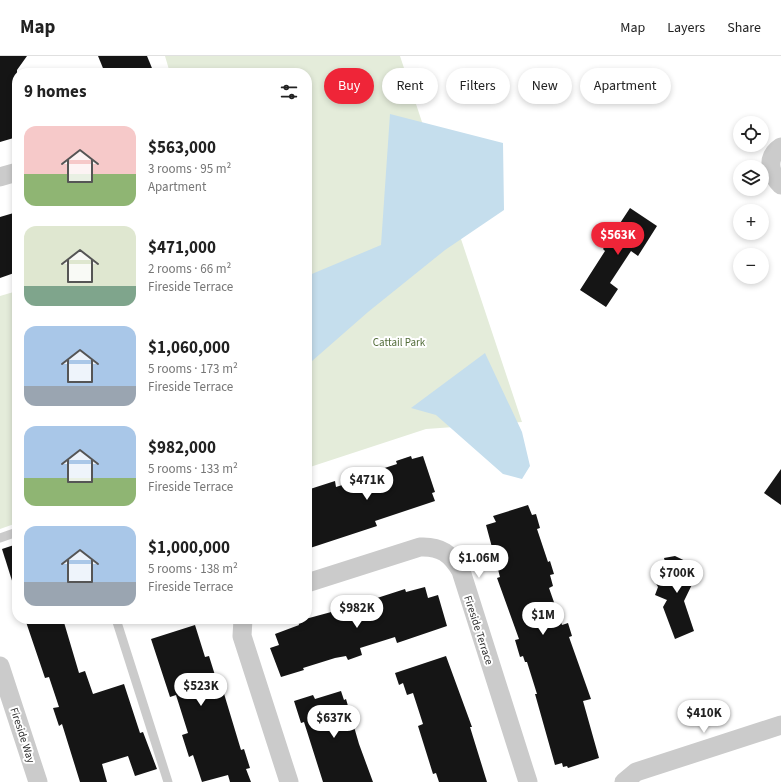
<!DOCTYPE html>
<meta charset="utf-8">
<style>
body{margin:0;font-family:"Source Sans 3",sans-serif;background:#f2f2f2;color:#222;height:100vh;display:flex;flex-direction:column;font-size:15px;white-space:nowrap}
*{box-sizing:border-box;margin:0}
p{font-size:13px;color:#767676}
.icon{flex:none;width:22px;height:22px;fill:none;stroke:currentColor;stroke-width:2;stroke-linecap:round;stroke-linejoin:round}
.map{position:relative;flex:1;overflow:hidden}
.side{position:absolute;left:12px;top:12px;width:300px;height:556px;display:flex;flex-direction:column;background:#fff;border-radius:16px;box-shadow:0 2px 6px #0003}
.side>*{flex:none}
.guide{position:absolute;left:324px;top:12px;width:380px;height:36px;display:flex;gap:8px}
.fabs{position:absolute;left:733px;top:60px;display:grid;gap:8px}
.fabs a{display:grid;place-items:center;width:36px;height:36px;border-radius:50%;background:#fff;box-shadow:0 2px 6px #0003;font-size:20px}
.price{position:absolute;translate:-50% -34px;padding:0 9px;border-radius:14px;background:#fff;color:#222;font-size:13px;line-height:26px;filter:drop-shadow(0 1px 2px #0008)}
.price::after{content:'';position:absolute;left:50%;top:24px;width:12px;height:9px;margin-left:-6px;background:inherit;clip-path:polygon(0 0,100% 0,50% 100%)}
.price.active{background:#ef2538;color:#fff}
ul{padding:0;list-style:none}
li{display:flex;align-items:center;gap:12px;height:100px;padding:0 12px}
li span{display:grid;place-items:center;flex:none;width:112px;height:80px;border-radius:12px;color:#555}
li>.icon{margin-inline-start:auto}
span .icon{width:48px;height:48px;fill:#fffc;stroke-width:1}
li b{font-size:17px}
h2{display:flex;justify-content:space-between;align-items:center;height:48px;padding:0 12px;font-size:17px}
.pill{padding:0 14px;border-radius:18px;background:#fff;box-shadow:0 2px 6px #0003;font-size:14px;line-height:36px}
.pill.active{background:#ef2538;color:#fff}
header{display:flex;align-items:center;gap:24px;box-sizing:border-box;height:56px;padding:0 20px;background:#fff;border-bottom:1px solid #e0e0e0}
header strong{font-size:19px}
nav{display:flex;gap:22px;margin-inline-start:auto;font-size:14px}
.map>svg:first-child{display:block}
.green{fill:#e4ecda}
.water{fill:#c5deed}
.building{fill:#151515}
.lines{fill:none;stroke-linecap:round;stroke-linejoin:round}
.service{stroke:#cbcbcb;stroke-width:9}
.minor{stroke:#cbcbcb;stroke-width:19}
.labels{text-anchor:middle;stroke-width:4;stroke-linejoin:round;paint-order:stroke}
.park-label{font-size:11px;fill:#526c39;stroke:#fff}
.street-label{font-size:11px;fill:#2e2e2e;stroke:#fff}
</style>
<header>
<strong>Map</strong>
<nav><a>Map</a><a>Layers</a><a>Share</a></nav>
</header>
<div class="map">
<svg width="781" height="726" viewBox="0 0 781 726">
<rect width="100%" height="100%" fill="#fff"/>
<g class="green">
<polygon points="165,0 400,0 522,366 426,373 307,412 307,17 170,17"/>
<polygon points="17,235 17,467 0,473 0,240"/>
</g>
<g class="water">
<polygon points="390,58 503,87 504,154 445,194 368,256 312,305 307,306 307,220 381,189"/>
<polygon points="485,297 522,376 530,410 522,423 503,418 436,359 411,352"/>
</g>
<g class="building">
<polygon points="0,0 27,0 17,14 17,81 0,86"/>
<polygon points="98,0 147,0 154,17 105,17"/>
<polygon points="630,152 657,170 638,200 631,195 610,227 618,233 606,251 580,234 605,195 603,193"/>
<polygon points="17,156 17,216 0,222 0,161"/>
<polygon points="411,400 412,403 423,400 435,436 432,437 435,445 375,465 377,470 307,493 307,434 335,425 336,431 370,420 369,417 397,408 396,405"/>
<polygon points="781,413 781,449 764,437"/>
<polygon points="528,449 532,459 536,458 540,472 537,473 548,506 550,505 554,518 550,519 553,530 549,532 562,569 568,567 572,580 569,581 591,643 583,645 599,702 568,712 567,710 563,711 562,707 555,709 535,638 537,638 527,606 525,606 523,600 520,601 515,584 519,583 497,522 500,521 486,469 496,466 493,460"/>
<polygon points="17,488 17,531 14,531 2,493"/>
<polygon points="675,500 700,512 684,545 694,575 675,583 663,551 667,544 655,539 658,531 653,522 668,517 664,502"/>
<polygon points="425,531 428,542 438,539 447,570 397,587 395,581 360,592 362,599 348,604 346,600 335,602 303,612 304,614 281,621 270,592 279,589 275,578 299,569 298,565 346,552 405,533 406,536"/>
<polygon points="25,563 63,563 79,617 85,615 93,638 124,628 140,677 143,676 157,713 135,720 128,700 102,708 107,726 80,726 62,668 59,670 53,652 59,651 49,621 45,622"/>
<polygon points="195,569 205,601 209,600 219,632 222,631 241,694 244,693 250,712 246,713 251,726 230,726 228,719 202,726 193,699 189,701 182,679 188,677 176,639 170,641 151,583"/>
<polygon points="446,600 472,671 470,671 487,726 439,726 436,717 433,718 418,670 423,668 413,637 407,639 403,627 399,629 395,617"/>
<polygon points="341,635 344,644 346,643 359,688 373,726 323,726 304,666 301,667 294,645 313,639 315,643"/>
</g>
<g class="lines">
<g class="service">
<polyline points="0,482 17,476"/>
<polyline points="116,563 168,726"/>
</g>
<g class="minor">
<path d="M 781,91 C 766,101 769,117 781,129"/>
<polyline points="0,121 17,116"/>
<path d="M 307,527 L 420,491 C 441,490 451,498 461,515 L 528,726"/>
<polyline points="243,563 242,580 289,726"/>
<polyline points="0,610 38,726"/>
<polyline points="624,726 636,716 781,669"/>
</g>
</g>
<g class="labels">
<g class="park-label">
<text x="399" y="290">Cattail Park</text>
</g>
<g class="street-label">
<text transform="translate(479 574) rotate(72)" y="4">Fireside Terrace</text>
<text transform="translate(23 679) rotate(72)" y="4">Fireside Way</text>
</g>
</g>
</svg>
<div class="fabs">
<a><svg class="icon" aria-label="locate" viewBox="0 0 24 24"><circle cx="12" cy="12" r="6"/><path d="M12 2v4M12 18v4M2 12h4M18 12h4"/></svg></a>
<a><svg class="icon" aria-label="layers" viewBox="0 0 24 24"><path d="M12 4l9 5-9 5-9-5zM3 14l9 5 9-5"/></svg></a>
<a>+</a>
<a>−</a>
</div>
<b class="price active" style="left:618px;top:200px">$563K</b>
<b class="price" style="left:367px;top:445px">$471K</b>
<b class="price" style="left:479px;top:523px">$1.06M</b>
<b class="price" style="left:677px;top:538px">$700K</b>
<b class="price" style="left:357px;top:573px">$982K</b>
<b class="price" style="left:543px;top:580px">$1M</b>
<b class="price" style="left:201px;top:651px">$523K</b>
<b class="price" style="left:704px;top:678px">$410K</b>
<b class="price" style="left:334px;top:683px">$637K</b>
<div class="guide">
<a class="pill active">Buy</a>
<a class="pill">Rent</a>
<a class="pill">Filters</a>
<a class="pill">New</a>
<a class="pill">Apartment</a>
</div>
<section class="side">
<h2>9 homes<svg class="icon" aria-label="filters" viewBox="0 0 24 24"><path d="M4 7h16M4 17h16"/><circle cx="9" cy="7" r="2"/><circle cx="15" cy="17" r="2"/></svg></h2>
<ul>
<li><span style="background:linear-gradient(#f6c9c9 60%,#8fb573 0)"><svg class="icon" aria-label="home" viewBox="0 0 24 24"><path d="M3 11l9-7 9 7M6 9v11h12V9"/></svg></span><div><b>$563,000</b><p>3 rooms · 95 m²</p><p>Apartment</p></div></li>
<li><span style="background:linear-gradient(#dfe7d0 75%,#7fa58c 0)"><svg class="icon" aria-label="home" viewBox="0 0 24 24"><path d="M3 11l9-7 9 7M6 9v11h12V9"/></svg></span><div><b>$471,000</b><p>2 rooms · 66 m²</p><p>Fireside Terrace</p></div></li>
<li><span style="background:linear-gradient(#a9c7e8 75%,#9aa5b1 0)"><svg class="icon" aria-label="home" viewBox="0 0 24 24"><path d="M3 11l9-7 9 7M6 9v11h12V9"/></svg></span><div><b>$1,060,000</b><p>5 rooms · 173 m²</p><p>Fireside Terrace</p></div></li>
<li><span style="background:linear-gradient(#a9c7e8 65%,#8fb573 0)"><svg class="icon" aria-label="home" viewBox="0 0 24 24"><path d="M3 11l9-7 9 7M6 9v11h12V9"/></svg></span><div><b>$982,000</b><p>5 rooms · 133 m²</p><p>Fireside Terrace</p></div></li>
<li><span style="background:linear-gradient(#a9c7e8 70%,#9aa5b1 0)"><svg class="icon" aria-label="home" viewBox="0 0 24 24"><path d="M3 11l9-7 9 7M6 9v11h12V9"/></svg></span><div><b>$1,000,000</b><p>5 rooms · 138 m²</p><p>Fireside Terrace</p></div></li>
</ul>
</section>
</div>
